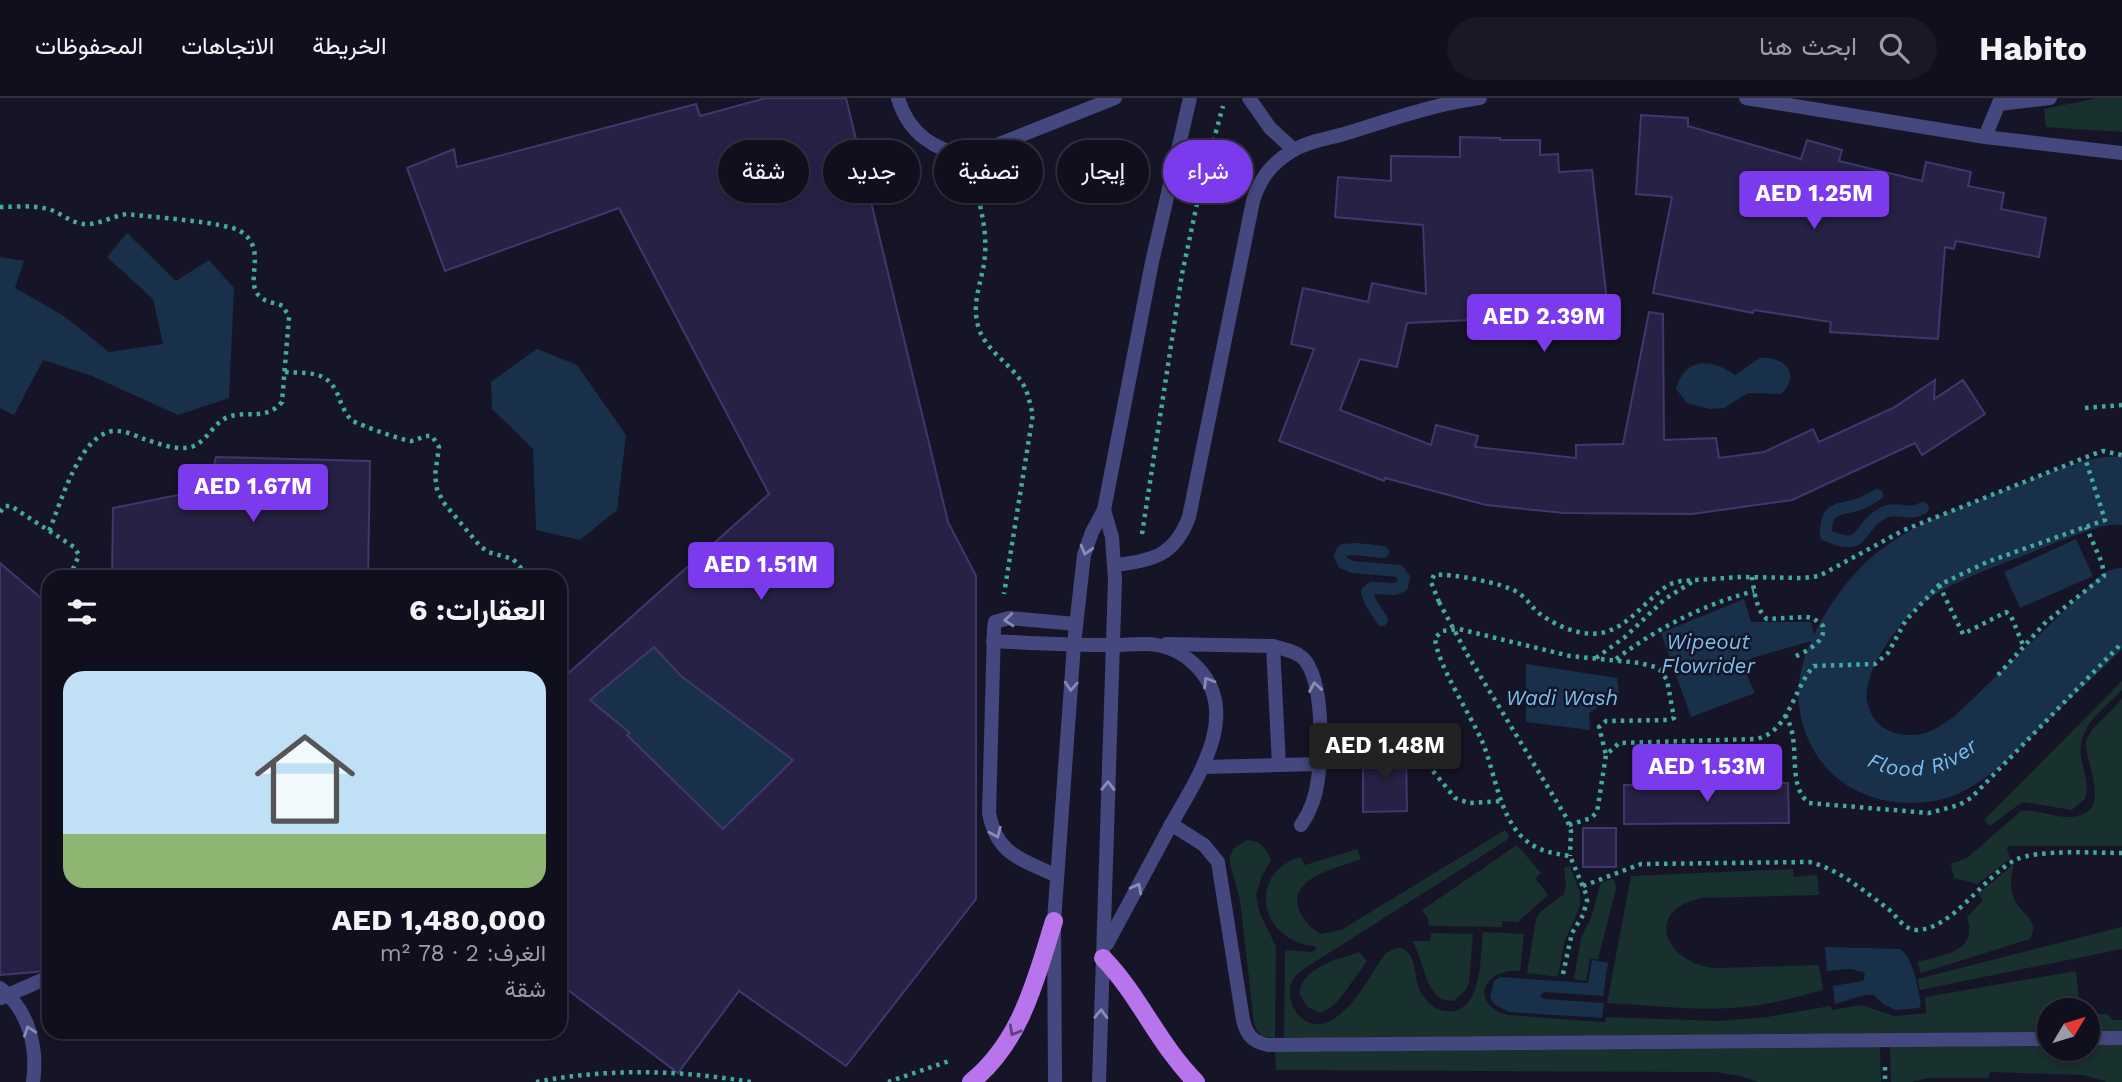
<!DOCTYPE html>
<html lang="ar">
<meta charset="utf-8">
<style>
body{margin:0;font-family:"Work Sans",Vazirmatn,sans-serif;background:#191826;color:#f1f3f6;direction:rtl;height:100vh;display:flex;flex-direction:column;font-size:26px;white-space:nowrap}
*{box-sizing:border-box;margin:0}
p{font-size:23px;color:#9c9ca4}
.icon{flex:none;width:38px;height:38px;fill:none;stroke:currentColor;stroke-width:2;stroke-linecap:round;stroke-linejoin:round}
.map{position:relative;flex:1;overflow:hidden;direction:ltr}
.sheet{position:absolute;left:42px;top:472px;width:525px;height:469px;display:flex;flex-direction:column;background:#100f1d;border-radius:21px;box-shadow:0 4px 10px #0003,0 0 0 2px #302f3b;direction:rtl}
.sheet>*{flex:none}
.banner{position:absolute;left:588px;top:42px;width:665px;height:63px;direction:rtl;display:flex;gap:14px}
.needle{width:46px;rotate:52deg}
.tools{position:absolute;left:2037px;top:900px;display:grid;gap:14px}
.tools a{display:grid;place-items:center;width:63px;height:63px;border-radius:50%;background:#100f1d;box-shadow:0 4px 10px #0003,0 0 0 2px #302f3b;font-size:35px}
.price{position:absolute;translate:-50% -60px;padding:0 16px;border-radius:7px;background:#7c3aed;color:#fff;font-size:23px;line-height:46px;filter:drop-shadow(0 2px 4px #0008)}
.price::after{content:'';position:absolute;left:50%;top:42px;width:21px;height:16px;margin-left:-10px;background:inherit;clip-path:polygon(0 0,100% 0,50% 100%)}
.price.active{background:#222;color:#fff}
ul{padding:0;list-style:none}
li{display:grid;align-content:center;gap:14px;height:371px;padding:0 21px}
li+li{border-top:2px solid #302f3b}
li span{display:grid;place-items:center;height:217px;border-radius:21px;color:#555}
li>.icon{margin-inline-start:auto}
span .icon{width:126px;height:126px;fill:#fffc;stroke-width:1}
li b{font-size:30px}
h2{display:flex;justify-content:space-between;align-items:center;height:84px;padding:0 21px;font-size:30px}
.pill{padding:0 24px;border-radius:32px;background:#100f1d;box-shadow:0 4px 10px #0003,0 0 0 2px #302f3b;font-size:24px;line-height:63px}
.pill.active{background:#7c3aed;color:#fff}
header{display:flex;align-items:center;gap:42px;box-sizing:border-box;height:98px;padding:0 35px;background:#100f1d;border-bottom:2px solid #302f3b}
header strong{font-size:33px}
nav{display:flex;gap:38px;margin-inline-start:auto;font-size:24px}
.search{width:490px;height:63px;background:#191826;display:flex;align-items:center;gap:18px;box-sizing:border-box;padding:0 24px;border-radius:38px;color:#9c9ca4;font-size:26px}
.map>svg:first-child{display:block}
.green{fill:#18302e}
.water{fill:#19304b}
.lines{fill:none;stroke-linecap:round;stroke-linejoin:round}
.stream{stroke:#19304b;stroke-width:12}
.river{stroke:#19304b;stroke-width:68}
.building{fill:#272245;stroke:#3f386e;stroke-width:2;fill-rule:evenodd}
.path{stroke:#42ab9e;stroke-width:4.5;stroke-dasharray:3.5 5;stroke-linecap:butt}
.lane{stroke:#45477f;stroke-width:14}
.primary{stroke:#b774eb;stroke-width:18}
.path-bridge{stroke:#42ab9e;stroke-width:4.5;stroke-dasharray:3.5 5;stroke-linecap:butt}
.oneway{stroke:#8b8bb6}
.oneway2{stroke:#5e3f7f}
.labels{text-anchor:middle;stroke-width:5;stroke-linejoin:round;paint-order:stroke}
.water-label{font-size:21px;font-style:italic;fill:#7bbfec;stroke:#161427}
</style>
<header>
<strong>Habito</strong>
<div class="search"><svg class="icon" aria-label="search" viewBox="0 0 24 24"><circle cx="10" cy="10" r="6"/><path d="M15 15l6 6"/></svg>ابحث هنا</div>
<nav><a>الخريطة</a><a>الاتجاهات</a><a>المحفوظات</a></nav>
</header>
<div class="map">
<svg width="2122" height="984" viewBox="0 0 2122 984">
<rect width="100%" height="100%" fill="#161427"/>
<g class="green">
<polygon points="2097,0 2122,0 2122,34 2046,29 2044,11"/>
<path d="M 2122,583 L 2122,592 C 2101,614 2074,630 2082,664 C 2085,677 2089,688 2085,701 L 2072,712 L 2022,704 L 1990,728 L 1984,722 Z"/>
<path d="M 2122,601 L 2122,748 L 2010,748 L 2007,750 L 2010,761 L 1977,786 L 1954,780 L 1951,766 L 1967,760 L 2021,713 C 2037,711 2053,719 2069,719 C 2116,718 2084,665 2086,643 L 2092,632 Z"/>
<path d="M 1505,732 L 1509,738 L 1507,742 L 1302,872 C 1296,877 1291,882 1290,889 C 1287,909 1304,932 1325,925 C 1353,915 1369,878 1385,856 C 1391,852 1399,847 1405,852 C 1417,860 1414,881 1420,893 C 1425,902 1434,912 1445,913 C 1483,918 1480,859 1483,834 L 1524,836 L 1520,873 C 1483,870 1469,906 1507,917 L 1605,924 L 1606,919 L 1720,923 L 1767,919 L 1830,908 L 1832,912 L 1862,907 L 1894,918 L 1926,915 L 1925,899 L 2076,873 L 2080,912 L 2049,912 L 2049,936 L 1284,942 L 1285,852 L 1312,854 L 1317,851 L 1314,848 C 1260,843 1246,776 1300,759 L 1305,767 L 1357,751 L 1361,761 C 1339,770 1287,779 1299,812 C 1304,823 1311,830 1321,836 L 1341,832 Z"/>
<path d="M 1247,742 C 1261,743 1266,750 1271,762 L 1262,778 L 1256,796 L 1259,813 L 1276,849 L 1275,940 C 1263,939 1258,937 1254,925 L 1240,802 L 1230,766 L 1230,758 L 1234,750 Z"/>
<polygon points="1517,747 1541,775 1535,780 1548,797 1518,824 1502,823 1502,829 1429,828 1428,820 1422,812"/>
<path d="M 2014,766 C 2011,778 2009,789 2014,801 C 2020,816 2041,822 2030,841 L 1921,875 L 1917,864 C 1942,857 1979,854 1967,819 L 1983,802 L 1978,796 Z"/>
<polygon points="1570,768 1580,795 1580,808 1564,845 1558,879 1527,875 1536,821 1540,814 1564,796 1566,788 1564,770"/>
<path d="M 1793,771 L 1794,779 L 1817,777 L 1819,797 L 1702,800 C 1643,812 1664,865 1715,870 L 1819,867 L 1823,892 C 1796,899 1770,907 1743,909 C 1698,914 1652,907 1607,905 L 1631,778 Z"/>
<polygon points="1612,781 1615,783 1616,791 1598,861 1590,861 1586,883 1574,881 1581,840 1591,820 1601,784"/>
<polygon points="2122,829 2122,851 1920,892 1917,881"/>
<path d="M 1431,835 L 1473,836 L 1469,884 L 1466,892 L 1454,903 C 1425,905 1425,863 1412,843 L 1430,843 Z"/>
<path d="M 1359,854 L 1367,863 L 1344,895 L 1334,907 L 1321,915 L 1307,909 L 1299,895 C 1304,868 1337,862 1359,854 Z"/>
<polygon points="2088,916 2108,916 2112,922 2122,922 2122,936 2088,936"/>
<polygon points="2049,947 2049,950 2088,950 2088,947 2122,947 2122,984 2107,984 2084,977 1990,974 1989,980 1928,980 1911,984 1891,984 1890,949"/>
<polygon points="1880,948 1881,984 1758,984 1740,978 1715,974 1276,972 1275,952"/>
</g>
<g class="water">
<polygon points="127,135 176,183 209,162 234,190 229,300 178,317 92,278 43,262 14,317 0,310 0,159 24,163 15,190 64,218 109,254 163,246 153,201 107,159"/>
<polygon points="537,251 577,267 626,337 617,412 580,442 536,432 533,351 492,311 491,284"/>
<path d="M 1760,260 C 1784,258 1802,276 1781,296 L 1748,295 L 1724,310 L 1709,311 L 1687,305 L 1676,291 C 1685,259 1711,260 1735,277 Z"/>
<polygon points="2076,441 2093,478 2020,510 2004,474"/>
<polygon points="1744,501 1751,524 1811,524 1815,542 1752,560 1746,564 1745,573 1755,595 1691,619 1661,535"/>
<polygon points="654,549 681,578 793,662 723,731 645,655 611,652 630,635 590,602"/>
<polygon points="1526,566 1617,580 1619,595 1589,615 1590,632 1526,624"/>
<path d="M 1825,849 L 1900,851 C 1914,861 1917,888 1921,905 L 1919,910 L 1896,912 L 1883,906 L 1874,897 L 1865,897 L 1835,906 L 1833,888 L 1863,883 L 1865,877 L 1863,874 L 1850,871 L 1827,873 Z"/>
<polygon points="1592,862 1608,865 1603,898 1544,894 1540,898 1544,901 1604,905 1602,920 1509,914 1494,906 1490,899 1494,883 1500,879 1588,885"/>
</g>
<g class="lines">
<g class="stream">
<path d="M 1877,397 C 1871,400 1864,405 1857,407 C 1835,413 1826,409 1826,437 C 1868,456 1855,428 1885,414 C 1899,408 1908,419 1923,410"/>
<polyline points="1382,522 1370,503 1367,494 1372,490 1395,491 1402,488 1404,480 1399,473 1353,469 1343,465 1340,458 1343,452 1356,451 1383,454"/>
</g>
<path class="river" id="s1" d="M 2122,393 C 2095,389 2043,414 2016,424 C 1977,439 1935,453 1901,479 C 1870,502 1827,564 1833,605 C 1840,655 1882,678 1930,669 C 1947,666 1963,654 1977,644 L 2122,504"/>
</g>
<g class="building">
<path d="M 766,0 L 846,0 L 948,424 L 976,478 L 976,801 L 846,968 L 739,893 L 678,975 L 560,886 L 560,577 L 563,580 L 769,396 L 619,110 L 445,173 L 407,70 L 454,51 L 457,69 L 696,6 L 700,18 ZM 654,549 L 681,578 L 793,662 L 723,731 L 627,637 L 630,635 L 590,602 Z"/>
<polygon points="1641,17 1688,20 1688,28 1801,61 1807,42 1842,52 1839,63 1922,83 1926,64 1971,74 1968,88 2004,95 2001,111 2046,120 2039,159 1956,143 1954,151 1945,149 1938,241 1830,234 1831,224 1754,212 1753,215 1653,195 1672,99 1636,96"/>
<polygon points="1460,39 1500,40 1500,42 1540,42 1540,57 1558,56 1559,74 1592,72 1607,203 1492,217 1491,221 1407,225 1397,269 1360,261 1340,312 1431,347 1436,327 1478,338 1475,349 1576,360 1576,347 1623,346 1649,214 1663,216 1664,342 1716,340 1719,360 1764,354 1813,331 1819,344 1893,310 1935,282 1934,301 1963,282 1985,316 1922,357 1915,345 1792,402 1692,416 1564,415 1486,407 1385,380 1384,383 1279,343 1314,251 1291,246 1303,190 1368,204 1372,185 1426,196 1423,127 1335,119 1338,79 1391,83 1391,58 1460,59"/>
<polygon points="216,359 370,363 368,480 112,480 113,410 208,391"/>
<polygon points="0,465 49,507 49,870 37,874 0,877"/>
<polygon points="1363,655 1406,656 1407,713 1363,714"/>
<polygon points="1788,685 1789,725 1624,726 1624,687"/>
<rect x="1583" y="730" width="33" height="39"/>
</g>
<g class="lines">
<g class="path">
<path d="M 974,83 C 980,107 987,131 985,157 C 983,183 970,204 979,231 C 988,256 1014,267 1025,290 C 1029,298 1030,308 1033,316 L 1004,496"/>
<path d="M 0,109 C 14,109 30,107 44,110 C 58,112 70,125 84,126 C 99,127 112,118 127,116 C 149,119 225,124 240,133 C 271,152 240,187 263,201 C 269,205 277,205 283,208 L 289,219 L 282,304 C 266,323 248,312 228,319 C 213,325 207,344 191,349 C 175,353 158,345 144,341 C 136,338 126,333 118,333 C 81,330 61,405 49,433"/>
<path d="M 285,274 C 315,276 330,272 341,305 C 344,311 347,319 353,323 C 360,327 404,343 411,343 C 419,342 423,337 432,338 L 439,349 L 435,377 L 437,391 L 443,404 L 480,448 L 488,454 L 513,461 L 530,480"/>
<polyline points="2085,310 2122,307"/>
<polyline points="0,414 5,408 11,408 74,449 79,457 69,480"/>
<polyline points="1142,436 1182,176 1200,92 1223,8"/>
<path d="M 1752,479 C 1754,492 1756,512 1767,521 L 1806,519 L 1813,520 L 1823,528 C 1826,544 1807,553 1794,559"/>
<polyline points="1939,487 1963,536 2006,514 2011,518 2023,547"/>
<path d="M 1439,504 L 1431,484 L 1434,477 C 1450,475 1503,485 1517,494 C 1527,500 1532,510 1540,516 C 1559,530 1589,542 1611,532 C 1633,523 1649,499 1670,486 L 1681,483 L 1741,479 L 1804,480 L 1819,478 L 1904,432 L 2094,356 L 2103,353 L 2122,357"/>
<polyline points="1467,556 1566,719 1571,733 1570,758"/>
<polyline points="1596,560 1625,539 1665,501 1692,484"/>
<path d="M 1616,561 C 1659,529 1703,507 1754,493"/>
<polyline points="1998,577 2046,524 2104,478 2102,465 2086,429"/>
<path d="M 1785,617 C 1803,644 1785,686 1809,705 L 1929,715 L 1959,707 L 1971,700 L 2122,545"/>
<path d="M 1346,635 C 1368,636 1393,632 1411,646 L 1455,700 L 1469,705 L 1502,703"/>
<path d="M 1569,727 L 1591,720 L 1597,714 L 1606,657 L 1619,645 L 1755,641 C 1789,636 1793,590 1814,568 L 1875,566 L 1888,555 L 1906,522 L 1939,487 L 1987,464 L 2105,422 L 2085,360"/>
<path d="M 1583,788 L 1641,766 L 1809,764 C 1837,770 1864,793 1887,810 C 1897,817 1902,831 1916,832 C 1952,832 1983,779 2015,762 C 2038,751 2095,755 2122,755"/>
<path d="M 1563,876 L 1572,835 L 1583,817 L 1587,803 L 1586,796 L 1570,758 C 1551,755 1536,753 1521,738 C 1498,713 1495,674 1482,643 C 1470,616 1437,566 1435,540 L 1442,533 L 1459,531 L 1570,558 L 1640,565 L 1655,569 L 1660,572 L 1667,582 L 1674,620 L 1669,622 L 1606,623 L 1599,629 L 1606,657"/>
<polyline points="1885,969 1885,984"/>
<path d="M 536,984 C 608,970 679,972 751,984"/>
<polyline points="888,984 952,962"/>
</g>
<g class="lane">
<path d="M 898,0 C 908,35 935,53 969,58 L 1115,0"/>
<polyline points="1249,0 1270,30 1294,52"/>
<polyline points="1746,0 1985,39 2122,55"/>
<polyline points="1999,6 2050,0"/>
<polyline points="1985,39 2001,0"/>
<path d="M 1115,467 C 1153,463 1175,457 1189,419 L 1253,103 C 1260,80 1272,65 1292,53 C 1308,43 1327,41 1344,36 C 1389,22 1434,6 1480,0"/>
<path d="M 993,543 C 1032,545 1071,547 1109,547 C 1125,548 1142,544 1157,547 C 1173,550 1187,558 1198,570 C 1244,619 1192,687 1167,734 C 1147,771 1127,809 1107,846"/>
<path d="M 1166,546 L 1273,548 C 1283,551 1295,553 1303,560 C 1324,582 1322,652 1318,681 C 1316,698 1311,713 1301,727"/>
<polyline points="1273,548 1279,667"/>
<polyline points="1204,669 1319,666"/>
<path d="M 1171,726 L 1204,747 L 1218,764 L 1243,922 C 1247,938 1253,944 1268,947 L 2049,941"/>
<path d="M 1057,778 C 1022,761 997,758 989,715 L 994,531 L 995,524 L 1009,520 L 1076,526"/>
<path d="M 0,890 C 29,912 38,950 33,984"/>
<polyline points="1,900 49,879"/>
<polyline points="2088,940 2122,940"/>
<polyline points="1055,984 1054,823 1074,546 1084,457 1092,434 1104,412 1152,164 1190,0"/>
<polyline points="1099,984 1115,482 1112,439 1104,412"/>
</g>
<g class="primary">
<path d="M 1103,860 C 1140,898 1158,946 1196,984"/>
<path d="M 971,984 C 1021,944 1036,881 1054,823"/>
</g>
<polyline class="path-bridge" points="1439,504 1467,556"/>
</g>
<defs><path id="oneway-chevron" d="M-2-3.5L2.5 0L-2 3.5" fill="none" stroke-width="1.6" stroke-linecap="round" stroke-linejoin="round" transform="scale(1.75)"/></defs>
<g class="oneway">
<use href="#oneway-chevron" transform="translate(1086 452) rotate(106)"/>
<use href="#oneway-chevron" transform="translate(1009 522) rotate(175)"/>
<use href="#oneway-chevron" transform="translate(1208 584) rotate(-122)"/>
<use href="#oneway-chevron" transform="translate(1071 588) rotate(94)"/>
<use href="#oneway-chevron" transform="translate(1315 589) rotate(-100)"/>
<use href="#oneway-chevron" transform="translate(1108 688) rotate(-89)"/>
<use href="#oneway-chevron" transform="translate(996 735) rotate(67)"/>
<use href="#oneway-chevron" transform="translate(1137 790) rotate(-62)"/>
<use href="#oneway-chevron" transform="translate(1101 916) rotate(-88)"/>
<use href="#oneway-chevron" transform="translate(29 933) rotate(-110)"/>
</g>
<use class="oneway2" href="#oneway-chevron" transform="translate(1014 933) rotate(120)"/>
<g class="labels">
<g class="water-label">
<text x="1708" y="551">Wipeout<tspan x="1708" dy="24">Flowrider</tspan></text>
<text x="1562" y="607">Wadi Wash</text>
<text dy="7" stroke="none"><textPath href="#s1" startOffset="513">Flood River</textPath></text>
</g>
</g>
</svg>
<div class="tools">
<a><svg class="needle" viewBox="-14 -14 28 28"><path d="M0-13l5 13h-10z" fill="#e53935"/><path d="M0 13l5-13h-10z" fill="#9c9ca4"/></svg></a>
</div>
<b class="price" style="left:1814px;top:133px">AED 1.25M</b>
<b class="price" style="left:1544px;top:256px">AED 2.39M</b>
<b class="price" style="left:253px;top:426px">AED 1.67M</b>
<b class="price" style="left:761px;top:504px">AED 1.51M</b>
<b class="price active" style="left:1385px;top:685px">AED 1.48M</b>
<b class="price" style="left:1707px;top:706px">AED 1.53M</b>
<div class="banner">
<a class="pill active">شراء</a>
<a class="pill">إيجار</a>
<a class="pill">تصفية</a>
<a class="pill">جديد</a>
<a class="pill">شقة</a>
</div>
<section class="sheet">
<h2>العقارات: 6<svg class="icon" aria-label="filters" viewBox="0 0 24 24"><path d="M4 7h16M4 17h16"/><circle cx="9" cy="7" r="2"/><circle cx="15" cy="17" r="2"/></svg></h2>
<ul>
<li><span style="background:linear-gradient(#bfe0f5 75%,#8fb573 0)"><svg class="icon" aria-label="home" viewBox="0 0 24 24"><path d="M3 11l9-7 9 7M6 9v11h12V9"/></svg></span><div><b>AED 1,480,000</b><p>الغرف: 2 · 78 m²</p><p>شقة</p></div></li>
</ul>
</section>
</div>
